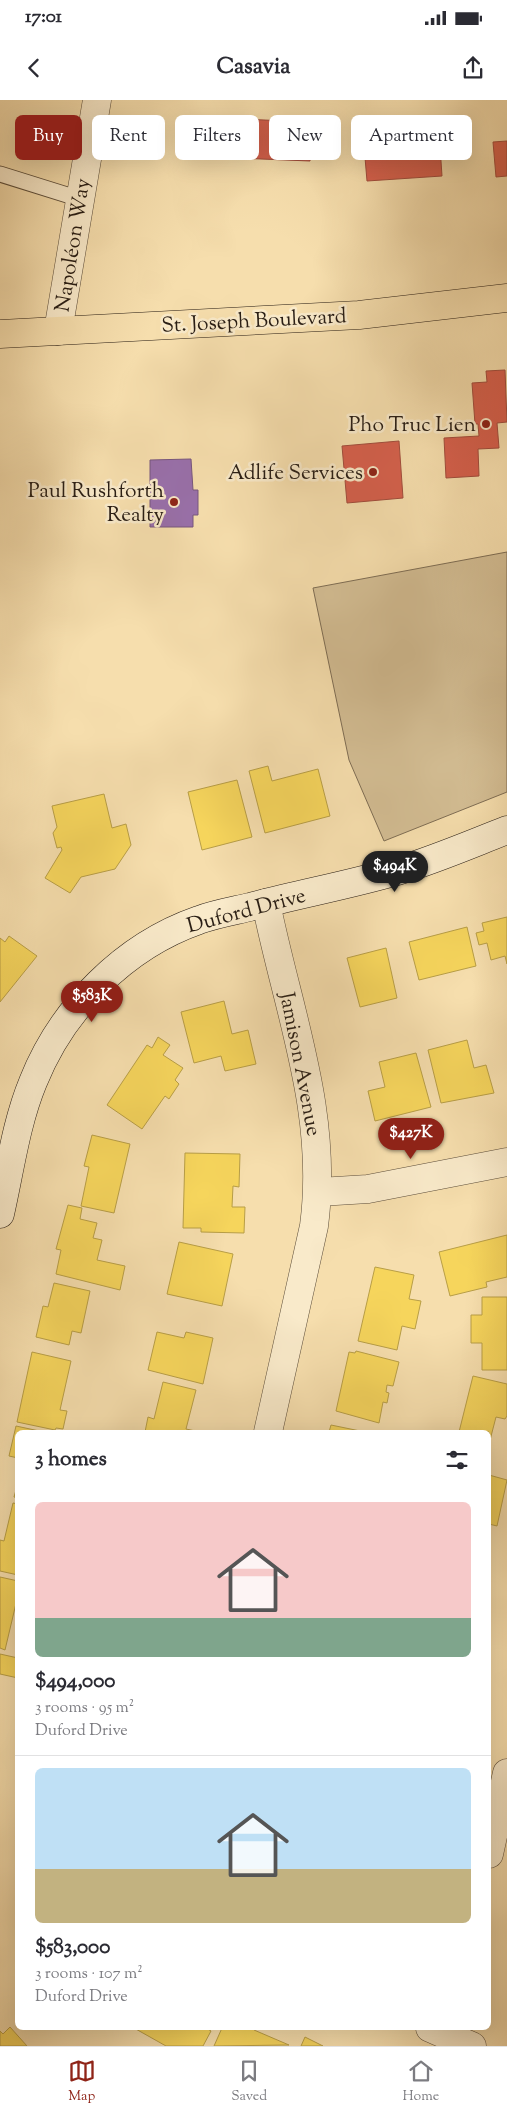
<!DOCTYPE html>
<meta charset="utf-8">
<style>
body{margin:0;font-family:"Sorts Mill Goudy",serif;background:#f2f2f3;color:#2b2b33;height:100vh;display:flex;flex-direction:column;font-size:19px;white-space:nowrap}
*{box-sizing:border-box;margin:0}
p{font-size:16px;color:#7c7c81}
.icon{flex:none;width:28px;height:28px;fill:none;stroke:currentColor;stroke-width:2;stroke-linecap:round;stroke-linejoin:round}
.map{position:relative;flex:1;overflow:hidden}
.panel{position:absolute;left:15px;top:1330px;width:476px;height:600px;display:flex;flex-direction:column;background:#fff;border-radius:8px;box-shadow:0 5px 20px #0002}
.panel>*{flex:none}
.banner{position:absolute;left:15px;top:15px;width:478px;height:45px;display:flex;gap:10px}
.price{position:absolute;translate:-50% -42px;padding:0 11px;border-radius:18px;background:#8f2418;color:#fff;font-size:16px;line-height:32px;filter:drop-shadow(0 1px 2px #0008)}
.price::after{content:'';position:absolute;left:50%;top:30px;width:15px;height:11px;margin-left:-8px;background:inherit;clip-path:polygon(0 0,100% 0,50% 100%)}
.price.active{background:#222;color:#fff}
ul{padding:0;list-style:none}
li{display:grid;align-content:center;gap:10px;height:265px;padding:0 20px}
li+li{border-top:1px solid #e1e1e2}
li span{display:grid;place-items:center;height:155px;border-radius:8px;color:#555}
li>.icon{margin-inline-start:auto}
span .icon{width:90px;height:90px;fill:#fffc;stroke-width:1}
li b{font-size:21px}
h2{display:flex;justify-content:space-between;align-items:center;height:60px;padding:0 20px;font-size:21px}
.chip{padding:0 18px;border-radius:8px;background:#fff;box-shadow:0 5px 20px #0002;font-size:18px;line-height:45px}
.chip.active{background:#8f2418;color:#fff}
.status{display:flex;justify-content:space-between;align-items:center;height:35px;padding:0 25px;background:#fff;direction:ltr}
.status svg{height:14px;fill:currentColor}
header{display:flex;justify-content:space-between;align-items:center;height:65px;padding:0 20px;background:#fff;font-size:22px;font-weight:800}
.tab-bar{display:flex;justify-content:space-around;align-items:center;height:70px;border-top:1px solid #e1e1e2;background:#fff;font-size:14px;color:#7c7c81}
.tab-bar a{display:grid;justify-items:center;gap:2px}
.tab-bar .active{color:#8f2418}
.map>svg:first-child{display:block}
.green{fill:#d3bd93;stroke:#7e6d54}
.homes{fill:#f6d55c;stroke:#b89e46}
.shops{fill:#d6604d;stroke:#a24c3c}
.offices{fill:#9970ab;stroke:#77577e}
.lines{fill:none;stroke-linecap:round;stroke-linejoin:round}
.lane-casing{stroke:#5c4d3a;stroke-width:17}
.street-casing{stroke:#5c4d3a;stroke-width:29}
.secondary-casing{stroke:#281d14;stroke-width:29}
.primary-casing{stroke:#281d14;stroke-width:29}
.lane{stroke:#f9eaca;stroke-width:15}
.street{stroke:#f9eaca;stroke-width:28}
.secondary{stroke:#f9eaca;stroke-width:28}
.primary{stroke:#f6dead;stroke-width:28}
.poi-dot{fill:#8f2418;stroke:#f9eaca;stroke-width:2}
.labels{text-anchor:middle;stroke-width:5;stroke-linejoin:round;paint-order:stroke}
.street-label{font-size:21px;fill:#281d14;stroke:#f9eaca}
.poi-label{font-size:21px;fill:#281d14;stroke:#f9eaca;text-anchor:end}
</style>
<div class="status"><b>17:01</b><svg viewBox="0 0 49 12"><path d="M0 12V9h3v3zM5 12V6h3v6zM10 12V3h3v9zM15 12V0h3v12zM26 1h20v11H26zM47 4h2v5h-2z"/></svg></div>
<header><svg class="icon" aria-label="back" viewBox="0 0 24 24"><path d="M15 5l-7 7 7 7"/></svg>Casavia<svg class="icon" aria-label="share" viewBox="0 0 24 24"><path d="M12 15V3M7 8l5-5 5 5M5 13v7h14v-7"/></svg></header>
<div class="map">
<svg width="507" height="1946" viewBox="0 0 507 1946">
<rect width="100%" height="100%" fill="#f6dead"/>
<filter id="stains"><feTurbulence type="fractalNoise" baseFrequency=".004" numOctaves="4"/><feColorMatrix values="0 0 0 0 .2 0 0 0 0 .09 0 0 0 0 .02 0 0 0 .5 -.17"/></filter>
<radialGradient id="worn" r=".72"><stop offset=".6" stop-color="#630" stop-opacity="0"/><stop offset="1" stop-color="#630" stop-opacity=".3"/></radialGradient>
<polygon class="green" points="507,452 507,692 384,741 349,660 313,488"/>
<g class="homes">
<polygon points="268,666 272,681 318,669 330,716 265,733 249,671"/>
<polygon points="237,680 252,737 202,750 188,692"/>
<polygon points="104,694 112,728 126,724 131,745 115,769 81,777 70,793 45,778 62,750 61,747 57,748 53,733 57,727 52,706"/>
<polygon points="507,817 507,864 505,856 491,860 487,843 479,845 476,833 484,831 482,823"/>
<polygon points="467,827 476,866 419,880 409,842"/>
<polygon points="9,836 37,856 0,902 0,838 5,842"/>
<polygon points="386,848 397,898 360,907 347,858"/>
<polygon points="224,901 232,934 248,930 256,964 225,971 221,956 194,963 181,912"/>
<polygon points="158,937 170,945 163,955 183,968 175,980 179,984 169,999 165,996 142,1029 107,1005 147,945 152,948"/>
<polygon points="467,940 474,968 486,965 494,993 441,1003 428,950"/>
<polygon points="416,953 431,1007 375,1021 368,991 385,987 379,962"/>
<polygon points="92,1035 130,1044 114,1113 81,1106 89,1067 84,1066"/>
<polygon points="185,1053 240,1054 239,1087 233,1086 232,1107 245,1107 244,1133 201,1132 201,1128 183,1128"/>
<polygon points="68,1105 82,1108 80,1119 97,1123 93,1138 102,1140 97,1160 125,1166 120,1190 56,1174 61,1150 56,1149"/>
<polygon points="507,1135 507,1177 486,1182 487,1187 450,1196 439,1152"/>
<polygon points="179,1142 233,1154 222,1206 167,1194"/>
<polygon points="375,1167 414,1175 409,1199 421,1201 415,1229 402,1226 397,1250 358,1241"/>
<polygon points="54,1183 90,1191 81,1233 72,1231 69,1245 36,1237 43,1206 48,1207"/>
<polygon points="482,1197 507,1197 507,1270 482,1270 482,1243 471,1243 471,1215 482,1215"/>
<polygon points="157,1232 184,1238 186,1232 213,1238 203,1284 148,1270"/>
<polygon points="356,1251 399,1262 393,1286 387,1285 386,1292 389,1293 387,1303 383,1302 379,1323 336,1311 349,1252 355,1253"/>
<polygon points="32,1252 71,1261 60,1310 67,1311 63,1329 56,1328 55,1330 17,1322"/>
<polygon points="473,1276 507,1284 507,1316 505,1319 496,1317 489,1344 489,1332 459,1332"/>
<polygon points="163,1282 196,1290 186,1329 200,1332 145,1332 148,1317 154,1319"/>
<polygon points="331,1325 365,1332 329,1332"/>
<polygon points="16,1326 44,1332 18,1332 18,1358 9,1356"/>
<polygon points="489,1375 507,1380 497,1426 489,1424"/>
<polygon points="18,1383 18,1398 14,1397"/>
<polygon points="13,1403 18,1404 18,1475 0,1471 0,1440 4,1441"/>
<polygon points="0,1477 18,1481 18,1495 5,1550 0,1548"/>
<polygon points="0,1554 18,1558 18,1578 0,1574"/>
<polygon points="10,1927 27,1946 0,1946 0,1931 3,1934"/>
<polygon points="134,1928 206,1928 211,1931 203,1946 166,1946"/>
<polygon points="222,1928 255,1928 254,1930 289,1945 214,1946"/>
<polygon points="305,1937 323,1946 301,1946"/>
</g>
<g class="shops">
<polygon points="438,17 442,76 367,81 362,22"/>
<polygon points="239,19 312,22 310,61 237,58"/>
<polygon points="507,41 507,76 496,77 493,42"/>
<polygon points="505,270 507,322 497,323 499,348 478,349 479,376 446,378 444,338 479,336 478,324 475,324 472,283 487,282 486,271"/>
<polygon points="399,341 403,398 347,403 342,346"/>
</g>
<polygon class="offices" points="191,359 193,390 198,390 198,415 193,415 193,427 150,427 150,360"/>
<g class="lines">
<defs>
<polyline id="lane" points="0,74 80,99"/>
<g id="street">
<polyline points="58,231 97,0"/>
<path d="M 266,803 C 288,912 329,1012 314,1126 L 268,1332"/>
<polyline points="319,1092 368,1089 507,1062"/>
<polyline points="489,1754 507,1673"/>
<polyline points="430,1928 472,1946"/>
</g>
<path id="secondary" d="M 0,1114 C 10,1070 16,1023 33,982 C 62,909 124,846 199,820 C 215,814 233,811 250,807 C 299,794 349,785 397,771 C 434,760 471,744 507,730"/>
<polyline id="primary" points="0,234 359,215 507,198"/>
</defs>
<use href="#lane" class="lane-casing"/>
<use href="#street" class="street-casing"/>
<use href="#secondary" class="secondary-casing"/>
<use href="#primary" class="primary-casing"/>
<use href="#lane" class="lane"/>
<use href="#street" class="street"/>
<use href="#secondary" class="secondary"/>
<use href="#primary" class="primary"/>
</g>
<g class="poi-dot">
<circle cx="486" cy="324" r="5"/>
<circle cx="373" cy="372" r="5"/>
<circle cx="174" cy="402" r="5"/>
</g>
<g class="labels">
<g class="street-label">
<text transform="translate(72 145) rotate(-81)" y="7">Napoléon Way</text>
<text transform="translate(254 220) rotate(-3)" y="7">St. Joseph Boulevard</text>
<text transform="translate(246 810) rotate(-15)" y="7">Duford Drive</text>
<text transform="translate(301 964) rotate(79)" y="7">Jamison Avenue</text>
</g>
<g class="poi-label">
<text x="476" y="331">Pho Truc Lien</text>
<text x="363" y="379">Adlife Services</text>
<text x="164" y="397">Paul Rushforth<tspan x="164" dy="24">Realty</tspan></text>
</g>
</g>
<rect width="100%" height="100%" filter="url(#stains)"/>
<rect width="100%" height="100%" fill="url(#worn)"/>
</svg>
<b class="price active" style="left:395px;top:793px">$494K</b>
<b class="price" style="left:92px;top:923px">$583K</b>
<b class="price" style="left:411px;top:1060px">$427K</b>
<div class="banner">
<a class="chip active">Buy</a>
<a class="chip">Rent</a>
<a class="chip">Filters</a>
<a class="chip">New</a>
<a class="chip">Apartment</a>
</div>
<section class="panel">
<h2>3 homes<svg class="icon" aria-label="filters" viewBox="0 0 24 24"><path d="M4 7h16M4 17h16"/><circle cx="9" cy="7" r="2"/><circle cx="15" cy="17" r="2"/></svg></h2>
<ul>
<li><span style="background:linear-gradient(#f6c9c9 75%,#7fa58c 0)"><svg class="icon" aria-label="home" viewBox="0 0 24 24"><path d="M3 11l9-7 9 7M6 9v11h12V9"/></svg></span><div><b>$494,000</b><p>3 rooms · 95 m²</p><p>Duford Drive</p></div></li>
<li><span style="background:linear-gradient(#bfe0f5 65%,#c2b280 0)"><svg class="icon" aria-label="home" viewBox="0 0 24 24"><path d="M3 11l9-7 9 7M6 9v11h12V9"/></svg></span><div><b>$583,000</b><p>3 rooms · 107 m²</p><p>Duford Drive</p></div></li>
</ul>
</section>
</div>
<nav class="tab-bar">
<a class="active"><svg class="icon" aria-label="map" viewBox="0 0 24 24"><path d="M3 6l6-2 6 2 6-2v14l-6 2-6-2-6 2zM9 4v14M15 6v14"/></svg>Map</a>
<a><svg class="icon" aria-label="saved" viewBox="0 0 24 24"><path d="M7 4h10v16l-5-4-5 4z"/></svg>Saved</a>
<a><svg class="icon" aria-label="home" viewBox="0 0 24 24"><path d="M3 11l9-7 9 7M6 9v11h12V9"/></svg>Home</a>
</nav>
